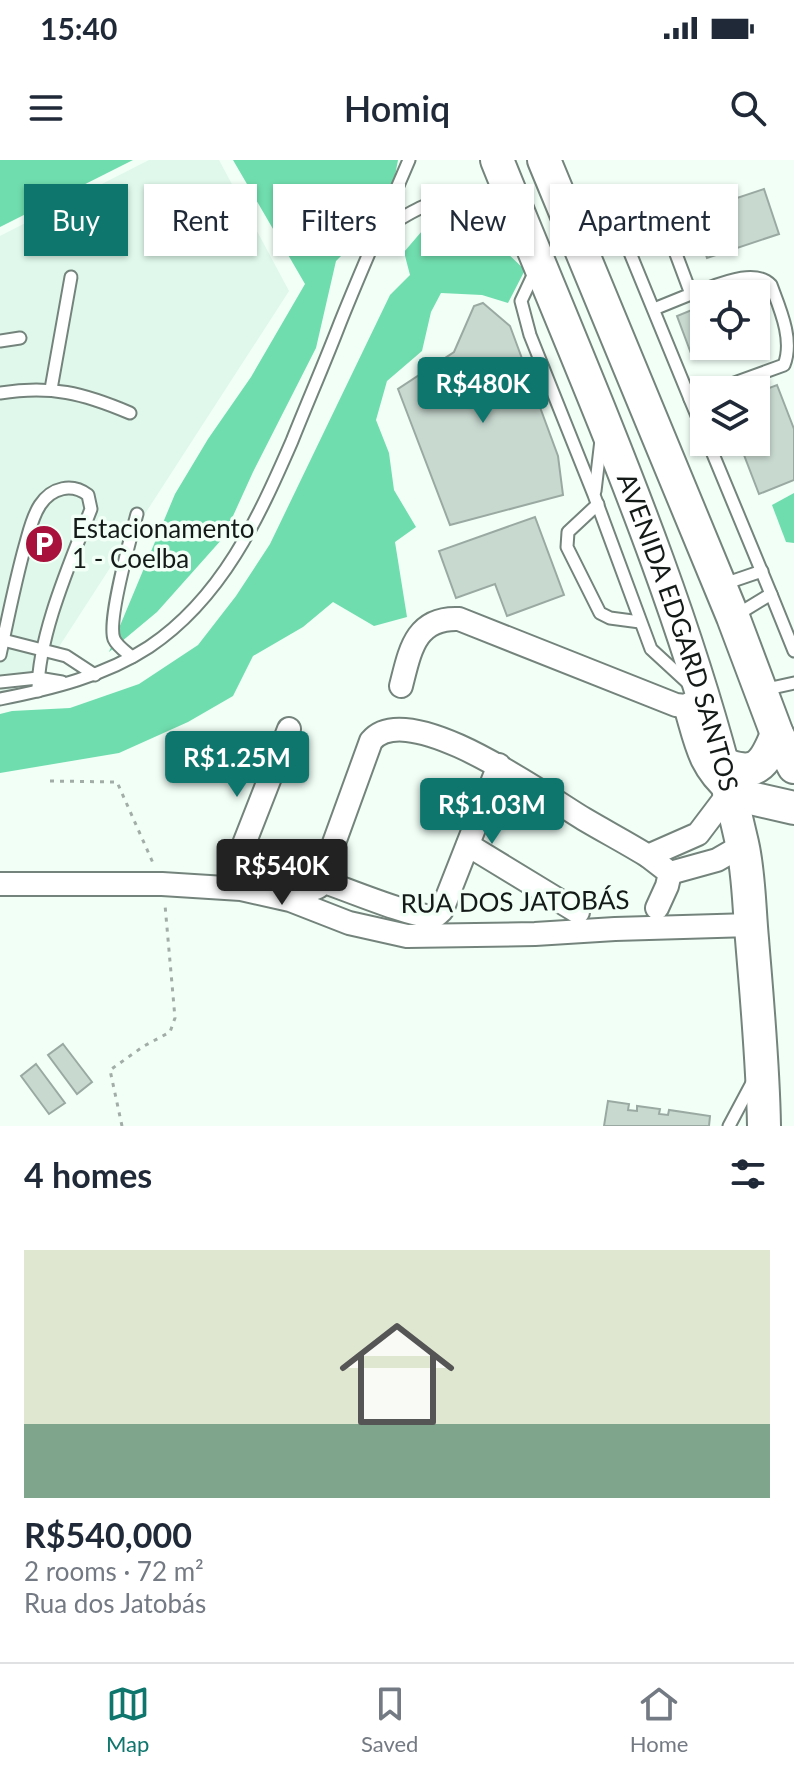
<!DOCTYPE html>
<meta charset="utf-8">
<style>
body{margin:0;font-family:Lato,sans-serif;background:#f6f6f7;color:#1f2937;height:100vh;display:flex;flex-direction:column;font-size:30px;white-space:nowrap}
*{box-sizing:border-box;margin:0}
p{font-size:26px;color:#747a83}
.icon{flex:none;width:44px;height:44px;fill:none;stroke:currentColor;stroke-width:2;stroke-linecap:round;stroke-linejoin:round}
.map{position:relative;height:966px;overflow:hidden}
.side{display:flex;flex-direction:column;background:#fff;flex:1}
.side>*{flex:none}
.guide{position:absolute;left:24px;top:24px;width:746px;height:72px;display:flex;gap:16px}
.buttons{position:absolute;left:690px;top:120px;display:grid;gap:16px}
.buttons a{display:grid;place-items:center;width:80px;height:80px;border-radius:0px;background:#fff;box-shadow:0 2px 6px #0004;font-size:40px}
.price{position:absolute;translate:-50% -68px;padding:0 18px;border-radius:8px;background:#0f766e;color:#fff;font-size:26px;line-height:52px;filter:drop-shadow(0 2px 4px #0008)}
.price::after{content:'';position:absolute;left:50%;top:48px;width:24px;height:18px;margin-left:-12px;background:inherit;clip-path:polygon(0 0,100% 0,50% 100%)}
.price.selected{background:#222;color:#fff}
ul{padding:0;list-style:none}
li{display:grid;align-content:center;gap:16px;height:424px;padding:0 24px}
li span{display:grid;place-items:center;height:248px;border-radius:0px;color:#555}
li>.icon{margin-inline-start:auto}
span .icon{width:144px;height:144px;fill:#fffc;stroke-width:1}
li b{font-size:34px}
h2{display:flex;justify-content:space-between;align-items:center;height:96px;padding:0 24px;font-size:34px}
.tag{padding:0 28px;border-radius:0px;background:#fff;box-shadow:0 2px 6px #0004;font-size:28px;line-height:72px}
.tag.selected{background:#0f766e;color:#fff}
.status{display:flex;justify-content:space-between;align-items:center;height:56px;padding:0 40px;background:#fff;direction:ltr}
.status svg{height:22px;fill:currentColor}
header{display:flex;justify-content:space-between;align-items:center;height:104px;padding:0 24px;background:#fff;font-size:36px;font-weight:600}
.tabs{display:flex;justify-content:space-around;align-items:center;height:112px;border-top:2px solid #e0e1e3;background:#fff;font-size:22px;color:#747a83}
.tabs a{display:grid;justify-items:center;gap:4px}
.tabs .selected{color:#0f766e}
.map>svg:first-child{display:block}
.built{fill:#dff8eb}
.forest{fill:#70ddae}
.building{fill:#c8d9d0;stroke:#9aaaa2;stroke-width:2}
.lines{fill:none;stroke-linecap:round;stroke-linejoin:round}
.lane-casing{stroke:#74847c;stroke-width:15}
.street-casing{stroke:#74847c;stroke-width:26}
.secondary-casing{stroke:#74847c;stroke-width:36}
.path{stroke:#a2ada7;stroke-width:3;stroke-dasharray:4 6;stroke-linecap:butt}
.lane{stroke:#fff;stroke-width:11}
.street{stroke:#fff;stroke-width:22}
.secondary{stroke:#fff;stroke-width:32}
.labels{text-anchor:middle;stroke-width:7;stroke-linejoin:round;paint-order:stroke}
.poi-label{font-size:26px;fill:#141a17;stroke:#f1fff7;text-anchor:start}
.street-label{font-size:26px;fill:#141a17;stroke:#f1fff7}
</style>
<div class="status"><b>15:40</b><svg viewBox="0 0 49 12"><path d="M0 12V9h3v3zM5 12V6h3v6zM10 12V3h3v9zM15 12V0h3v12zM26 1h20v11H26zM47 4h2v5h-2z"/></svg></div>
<header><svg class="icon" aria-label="menu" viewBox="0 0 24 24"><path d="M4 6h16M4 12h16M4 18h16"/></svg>Homiq<svg class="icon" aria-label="search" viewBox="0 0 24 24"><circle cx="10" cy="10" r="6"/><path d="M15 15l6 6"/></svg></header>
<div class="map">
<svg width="794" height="966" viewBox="0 0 794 966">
<rect width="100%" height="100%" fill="#f1fff7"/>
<polygon class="built" points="149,0 219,0 289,131 53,496 0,544 0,76"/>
<g class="forest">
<polygon points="0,0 133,0 0,67"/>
<polygon points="233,0 398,0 389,48 336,101 316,188 253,312 223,378 157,452 109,492 175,334 208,279 251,217 305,124"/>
<polygon points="453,58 484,71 525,110 508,143 482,135 441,133 431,152 422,191 387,221 376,260 389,293 394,330 416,367 395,382 407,457 374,466 333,442 303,467 253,496 233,536 188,562 119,593 0,613 0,554 12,551 70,548 139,524 198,485 236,436 270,384 390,135 410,115 404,92 428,64"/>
<polygon points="794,333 794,383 786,382 772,345"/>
</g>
<g class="building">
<polygon points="764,29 779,74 707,98 692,53"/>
<polygon points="756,140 766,168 756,172"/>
<polygon points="483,143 510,166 558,296 563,335 450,365 398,229 454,192 474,146"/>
<polygon points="704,145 704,186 718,186 692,196 677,156"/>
<polygon points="777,225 794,269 794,320 759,334 739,282 756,282 756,233"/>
<polygon points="535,357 564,435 507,456 495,424 456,438 439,391"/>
<polygon points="63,884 92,922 77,934 48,895"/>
<polygon points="36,904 65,943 49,954 21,916"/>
<polygon points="608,941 629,944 628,950 637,951 637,946 660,949 659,954 668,955 669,950 710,956 709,966 604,966"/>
</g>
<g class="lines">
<defs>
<g id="lane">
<polyline points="610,44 690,239"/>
<path d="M 376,74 C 408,54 427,39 466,37"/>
<polyline points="536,109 521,141 530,175 594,335 651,489 689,524"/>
<path d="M 691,134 C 712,128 753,106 771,125 C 780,149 794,180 784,205 L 715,230"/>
<polyline points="654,149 691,134 664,62"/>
<polyline points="0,181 20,178"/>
<polyline points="51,229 71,117"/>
<path d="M 0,233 C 51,225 83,233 130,253"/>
<polyline points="704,234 690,239 704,272"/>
<polyline points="708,282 771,434 735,456"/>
<polyline points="595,331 601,280"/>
<polyline points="598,344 568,372 567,387 600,453 610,458 640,462"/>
<polyline points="721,425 762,411"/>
<polyline points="771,434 794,491"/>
<polyline points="3,480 66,496 95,515"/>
<path d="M 0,495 C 8,458 15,422 25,386 C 29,372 32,357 40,345 C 52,327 72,323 88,335 L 91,349 C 71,401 38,475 38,531"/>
<path d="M 132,497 C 126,492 117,486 114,479 C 107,461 131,376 137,354"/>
<polyline points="0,522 38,518 62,522"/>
<polyline points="763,530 794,523"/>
<path d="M 0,539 C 51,529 105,516 149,487 C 222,438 258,359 292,281 C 308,241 325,202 340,163 C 362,108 386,54 409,0"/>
<polyline points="729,966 753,921"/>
</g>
<g id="street">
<polyline points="466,37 488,39 518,50"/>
<path d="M 401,526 C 410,491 415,457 459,459 L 676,545 L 685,546 L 704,537"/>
<path d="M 289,569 L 244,684 L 242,699 L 246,707 L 300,729 L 308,731 L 318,727 L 371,581 C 408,536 547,637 584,659 C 606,672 627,683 648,696 L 670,713 L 667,726 L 657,748"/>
<polyline points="468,685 578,752"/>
<path d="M 648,696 L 698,674 L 729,633 C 698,607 696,582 685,546"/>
<polyline points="670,713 717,700 743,685"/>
<path d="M 322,721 C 343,728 415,758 432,756 C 437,756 438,754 442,750 L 499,605"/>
<polyline points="0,724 162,724 241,729 290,740 349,763 407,776 535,774 615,769 751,765"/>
</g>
<g id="secondary">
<path id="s1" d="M 497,0 C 587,224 689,446 742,683 C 749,713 749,747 752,779 C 757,841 763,903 764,966"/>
<polyline points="544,0 733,457 777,574 794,607"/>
<path d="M 721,603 C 756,618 764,606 777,574"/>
<polyline points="729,633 794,648"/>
</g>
</defs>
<use href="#lane" class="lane-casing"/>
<use href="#street" class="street-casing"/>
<use href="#secondary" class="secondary-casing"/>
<g class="path">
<polyline points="50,621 117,622 153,703"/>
<polyline points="122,966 110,910 144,886 170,872 175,858 165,745"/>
</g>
<use href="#lane" class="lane"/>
<use href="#street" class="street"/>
<use href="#secondary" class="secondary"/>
</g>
<defs>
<symbol id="parking-disc" viewBox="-11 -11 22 22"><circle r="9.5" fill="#a8113c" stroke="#f1fff7"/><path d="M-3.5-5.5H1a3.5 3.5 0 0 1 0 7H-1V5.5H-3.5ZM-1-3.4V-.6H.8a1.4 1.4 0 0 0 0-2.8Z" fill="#fff"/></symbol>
</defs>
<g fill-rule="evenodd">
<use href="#parking-disc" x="22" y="362" width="44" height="44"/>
</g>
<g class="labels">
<g class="poi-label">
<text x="72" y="378">Estacionamento<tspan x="72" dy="30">1 - Coelba</tspan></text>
</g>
<g class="street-label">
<text dy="9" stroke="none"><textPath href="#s1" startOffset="506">AVENIDA EDGARD SANTOS</textPath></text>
<text transform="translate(515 742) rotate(-1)" y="9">RUA DOS JATOBÁS</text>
</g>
</g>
</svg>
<div class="buttons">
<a><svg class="icon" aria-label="locate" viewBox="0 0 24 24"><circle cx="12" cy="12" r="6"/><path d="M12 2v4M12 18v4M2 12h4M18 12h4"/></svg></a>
<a><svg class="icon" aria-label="layers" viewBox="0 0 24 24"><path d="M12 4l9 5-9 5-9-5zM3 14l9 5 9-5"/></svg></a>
</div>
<b class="price" style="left:483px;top:265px">R$480K</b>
<b class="price" style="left:237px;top:639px">R$1.25M</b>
<b class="price" style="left:492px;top:686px">R$1.03M</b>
<b class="price selected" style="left:282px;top:747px">R$540K</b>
<div class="guide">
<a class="tag selected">Buy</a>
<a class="tag">Rent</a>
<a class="tag">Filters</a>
<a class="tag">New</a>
<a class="tag">Apartment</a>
</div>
</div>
<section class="side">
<h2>4 homes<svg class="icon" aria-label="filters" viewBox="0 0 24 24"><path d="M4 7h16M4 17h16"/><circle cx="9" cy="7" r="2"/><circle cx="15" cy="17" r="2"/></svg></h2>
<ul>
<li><span style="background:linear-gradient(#dfe7d0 70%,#7fa58c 0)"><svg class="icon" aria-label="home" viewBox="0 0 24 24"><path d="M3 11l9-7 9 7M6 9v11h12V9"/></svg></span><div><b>R$540,000</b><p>2 rooms · 72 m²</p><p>Rua dos Jatobás</p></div></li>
</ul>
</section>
<nav class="tabs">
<a class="selected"><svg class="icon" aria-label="map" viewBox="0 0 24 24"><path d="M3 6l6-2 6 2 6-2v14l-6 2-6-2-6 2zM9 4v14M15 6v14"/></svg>Map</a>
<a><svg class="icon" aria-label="saved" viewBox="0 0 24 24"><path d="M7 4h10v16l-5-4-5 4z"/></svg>Saved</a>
<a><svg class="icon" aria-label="home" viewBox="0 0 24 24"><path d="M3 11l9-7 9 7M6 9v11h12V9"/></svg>Home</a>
</nav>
